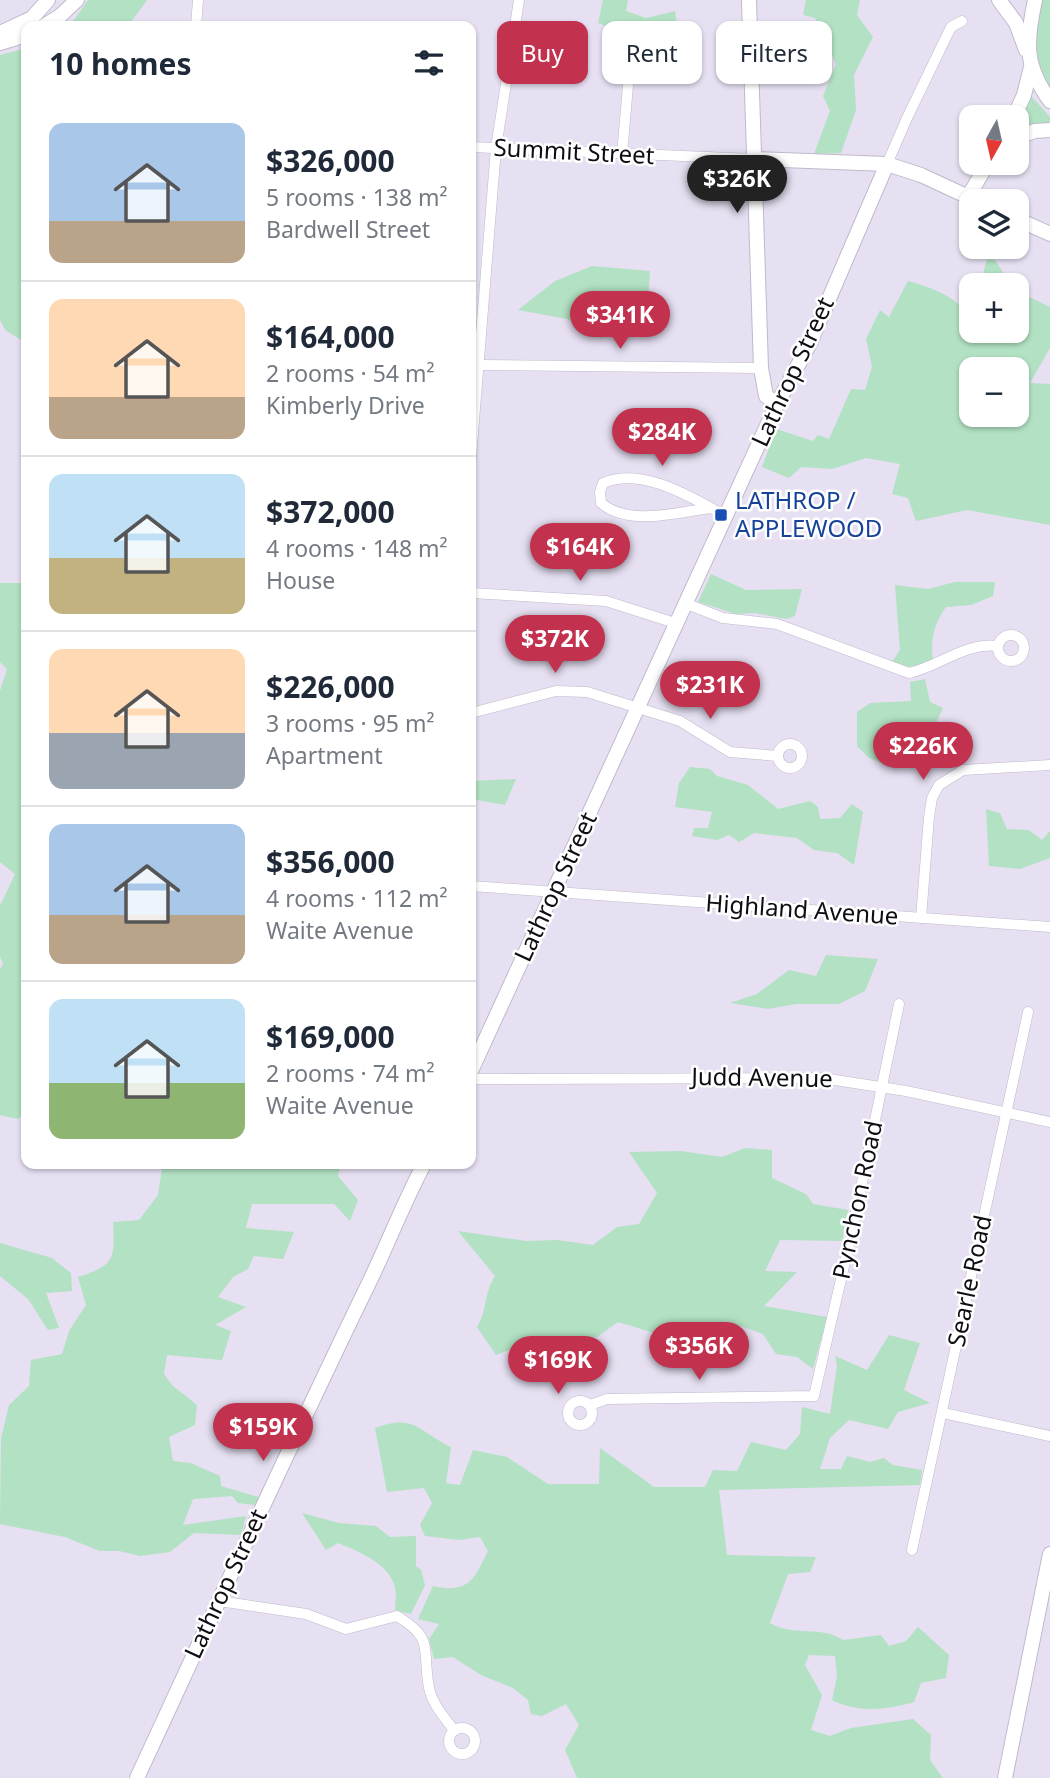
<!DOCTYPE html>
<meta charset="utf-8">
<style>
body{margin:0;font-family:"Noto Sans",sans-serif;background:#f6f6f7;color:#1f2937;height:100vh;display:flex;flex-direction:column;font-size:26px;white-space:nowrap}
*{box-sizing:border-box;margin:0}
p{font-size:23px;color:#747a83}
.icon{flex:none;width:38px;height:38px;fill:none;stroke:currentColor;stroke-width:2;stroke-linecap:round;stroke-linejoin:round}
.map{position:relative;flex:1;overflow:hidden}
.side{position:absolute;left:21px;top:21px;width:455px;height:1148px;display:flex;flex-direction:column;background:#fff;border-radius:14px;box-shadow:0 2px 5px #0004}
.side>*{flex:none}
.banner{position:absolute;left:497px;top:21px;width:448px;height:63px;display:flex;gap:14px}
.needle{width:46px;rotate:188deg}
.tools{position:absolute;left:959px;top:105px;display:grid;gap:14px}
.tools a{display:grid;place-items:center;width:70px;height:70px;border-radius:14px;background:#fff;box-shadow:0 2px 5px #0004;font-size:35px}
.price{position:absolute;translate:-50% -60px;padding:0 16px;border-radius:24px;background:#c2314e;color:#fff;font-size:23px;line-height:46px;filter:drop-shadow(0 2px 4px #0008)}
.price::after{content:'';position:absolute;left:50%;top:42px;width:21px;height:16px;margin-left:-10px;background:inherit;clip-path:polygon(0 0,100% 0,50% 100%)}
.price.selected{background:#222;color:#fff}
ul{padding:0;list-style:none}
li{display:flex;align-items:center;gap:21px;height:175px;padding:0 28px}
li+li{border-top:2px solid #e0e1e3}
li span{display:grid;place-items:center;flex:none;width:196px;height:140px;border-radius:14px;color:#555}
li>.icon{margin-inline-start:auto}
span .icon{width:84px;height:84px;fill:#fffc;stroke-width:1}
li b{font-size:30px}
h2{display:flex;justify-content:space-between;align-items:center;height:84px;padding:0 28px;font-size:30px}
.chip{padding:0 24px;border-radius:14px;background:#fff;box-shadow:0 2px 5px #0004;font-size:24px;line-height:63px}
.chip.selected{background:#c2314e;color:#fff}
.map>svg:first-child{display:block}
.green{fill:#b2e1c3;fill-rule:evenodd}
.lines{fill:none;stroke-linecap:round;stroke-linejoin:round}
.street-casing{stroke:#bfb9cb;stroke-width:11}
.secondary-casing{stroke:#bfb9cb;stroke-width:16}
.primary-casing{stroke:#bfb9cb;stroke-width:16}
.street{stroke:#fff;stroke-width:10}
.secondary{stroke:#fff;stroke-width:14}
.primary{stroke:#fff;stroke-width:14}
.transit-dot{fill:#1a4fb4;stroke:#fff;stroke-width:2.5}
.labels{text-anchor:middle;stroke-width:5;stroke-linejoin:round;paint-order:stroke}
.street-label{font-size:24px;fill:#0f0d13;stroke:#fff}
.transit-label{font-size:24px;fill:#164399;stroke:#fff;text-anchor:start}
</style>
<div class="map">
<svg width="1050" height="1778" viewBox="0 0 1050 1778">
<rect width="100%" height="100%" fill="#e6e0f2"/>
<g class="green">
<polygon points="88,0 147,0 128,26 66,26 74,20"/>
<polygon points="603,0 628,0 626,11 646,18 675,11 681,55 598,23"/>
<polygon points="806,0 860,0 857,15 873,37 854,75 856,110 841,153 814,154 830,111 823,96 836,64 815,18 803,15"/>
<path d="M 1042,0 L 1050,0 L 1050,88 C 1030,59 1034,33 1042,0 Z"/>
<polygon points="26,48 26,343 5,330 0,320 0,55"/>
<polygon points="1031,96 1050,117 1050,126 1017,133 1017,123"/>
<polygon points="987,259 995,260 1011,285 980,285"/>
<polygon points="592,266 650,271 648,305 613,316 602,339 567,319 518,310 555,281"/>
<path d="M 908,281 C 933,288 971,300 971,331 L 1017,331 L 1017,291 L 1050,307 L 1050,348 L 1030,383 L 1050,384 L 1050,525 L 967,510 L 916,521 L 908,498 L 892,494 L 900,464 L 866,458 L 832,469 L 801,467 L 789,478 L 762,467 L 776,429 L 813,441 L 818,435 L 829,439 L 851,389 L 865,390 L 872,367 L 866,339 L 880,310 L 889,317 ZM 971,369 L 1017,369 L 1017,415 L 971,415 Z"/>
<polygon points="711,574 746,590 802,589 795,616 786,619 755,613 736,614 698,602"/>
<path d="M 955,582 L 995,582 L 993,596 L 971,605 L 946,607 C 934,623 930,640 933,659 L 913,668 L 892,662 L 900,650 L 895,585 L 928,589 Z"/>
<polygon points="0,583 26,583 26,1111 18,1119 0,1115 0,969 3,964 0,957 0,906 15,874 0,862 0,691 7,669 0,662"/>
<polygon points="925,679 930,702 943,708 935,725 887,744 901,764 896,769 869,758 857,746 857,712 870,703 911,701 910,682"/>
<polygon points="690,767 710,769 717,776 748,785 778,809 810,801 818,807 820,819 840,818 852,804 863,812 854,865 837,853 814,850 797,838 754,833 739,842 729,835 717,840 692,836 694,828 708,828 712,812 675,807 679,783"/>
<polygon points="516,779 505,805 471,799 471,781"/>
<polygon points="986,809 1000,813 1007,829 1029,830 1042,840 1050,831 1050,858 1020,869 989,866"/>
<polygon points="826,955 878,959 865,991 839,1004 796,1004 768,1009 730,1003 757,994 789,970 816,976"/>
<path d="M 745,1148 L 772,1150 L 772,1178 L 806,1194 L 813,1204 L 848,1210 L 842,1241 L 780,1240 L 765,1271 L 797,1272 L 764,1306 L 827,1317 L 813,1369 L 797,1357 L 776,1354 L 763,1334 L 738,1325 L 740,1363 L 706,1358 L 702,1339 L 671,1338 L 618,1322 L 597,1337 L 537,1339 L 496,1355 L 477,1327 C 488,1309 483,1295 495,1276 L 458,1231 L 526,1241 L 557,1240 L 593,1245 L 617,1227 L 639,1224 L 657,1193 L 629,1152 L 681,1151 L 722,1157 Z"/>
<path d="M 158,1164 L 341,1164 L 338,1176 L 358,1200 L 350,1221 L 334,1204 L 252,1204 L 246,1228 L 294,1232 L 283,1259 L 254,1256 L 248,1269 L 233,1277 L 218,1297 L 246,1307 L 215,1325 L 231,1331 L 222,1360 L 167,1355 L 164,1374 L 172,1385 L 197,1405 L 195,1425 L 169,1437 L 173,1461 L 191,1463 L 220,1476 L 221,1486 L 259,1497 L 255,1505 L 238,1503 L 232,1496 L 193,1499 L 183,1525 L 246,1516 L 241,1535 L 194,1533 L 170,1552 L 140,1556 L 119,1551 L 100,1551 L 65,1537 L 0,1524 L 1,1439 L 9,1405 L 29,1386 L 31,1360 L 62,1354 L 69,1331 L 86,1305 L 78,1277 C 115,1265 115,1259 113,1222 L 139,1220 L 158,1195 L 162,1169 Z"/>
<polygon points="0,1243 52,1258 71,1273 72,1291 46,1293 59,1328 48,1330 28,1299 0,1276"/>
<path d="M 889,1335 L 920,1343 L 904,1390 L 930,1403 L 898,1412 L 888,1429 L 849,1420 L 830,1438 L 820,1469 L 841,1469 L 847,1456 L 870,1462 L 884,1458 L 893,1465 L 922,1470 L 920,1485 L 719,1490 L 727,1555 L 816,1557 L 810,1572 L 788,1574 L 770,1623 C 793,1637 821,1625 843,1640 L 881,1635 L 889,1646 L 906,1641 L 918,1627 L 949,1655 L 946,1678 L 921,1683 L 914,1702 C 887,1710 857,1713 832,1700 L 837,1677 L 835,1656 L 809,1655 L 805,1665 L 822,1695 L 811,1730 L 830,1736 L 851,1728 L 913,1719 L 931,1735 L 930,1760 L 943,1778 L 577,1778 L 565,1750 L 579,1725 L 566,1704 L 542,1716 L 531,1714 L 528,1700 L 513,1688 L 481,1675 L 453,1657 L 434,1659 L 429,1639 L 439,1624 L 418,1619 L 433,1586 C 468,1594 474,1580 488,1551 L 480,1537 L 459,1540 L 425,1536 L 420,1525 L 432,1503 L 424,1488 L 387,1492 L 375,1428 C 415,1413 418,1431 451,1447 L 446,1483 L 460,1485 L 473,1450 L 507,1457 L 548,1484 L 599,1484 L 600,1448 L 654,1487 L 705,1487 L 713,1470 L 737,1471 L 751,1442 L 786,1450 L 800,1434 L 802,1407 L 830,1414 L 837,1365 L 835,1356 L 867,1370 Z"/>
<path d="M 302,1513 L 339,1523 L 376,1526 L 390,1537 L 416,1536 L 416,1566 L 421,1570 L 425,1585 L 411,1614 L 395,1610 C 395,1603 397,1594 395,1587 C 389,1563 359,1552 338,1543 L 326,1550 Z"/>
</g>
<g class="lines">
<defs>
<g id="street">
<polyline points="196,26 198,0"/>
<polyline points="471,147 753,159"/>
<polyline points="622,155 628,85"/>
<polyline points="887,164 907,118 951,27 962,21"/>
<polyline points="479,365 761,368"/>
<polyline points="471,458 496,148 519,0"/>
<path d="M 711,508 C 677,512 630,527 601,503 L 600,492 L 603,483 C 643,466 692,498 726,516"/>
<polyline points="471,593 606,601 678,624"/>
<path d="M 687,604 L 723,618 L 777,624 L 909,673 C 940,666 965,642 998,646"/>
<circle cx="1011" cy="648" r="13"/>
<polyline points="471,713 556,691 587,692 680,721 730,752 778,756"/>
<circle cx="790" cy="756" r="12"/>
<polyline points="471,886 1050,927"/>
<polyline points="921,918 929,817 932,798 939,785 963,770 1050,765"/>
<polyline points="471,1079 822,1078 906,1091 1050,1122"/>
<circle cx="580" cy="1413" r="12"/>
<polyline points="590,1405 607,1399 814,1396 851,1236 899,1004"/>
<polyline points="943,1413 1050,1436"/>
<polyline points="912,1550 1028,1012"/>
<path d="M 219,1601 L 306,1614 L 346,1629 L 397,1616 C 433,1638 423,1646 428,1682 C 430,1701 442,1715 454,1730"/>
<circle cx="462" cy="1741" r="13"/>
</g>
<g id="secondary">
<polyline points="749,0 761,368 766,396 777,404"/>
<polyline points="1014,117 1024,95 1031,67"/>
<polyline points="1017,137 1035,131 1050,130"/>
<polyline points="753,159 887,164 921,175 977,201"/>
<polyline points="968,197 988,163"/>
<polyline points="1017,219 1050,234"/>
<polyline points="471,1071 777,404 810,343 887,164"/>
<path d="M 137,1778 C 212,1616 286,1454 364,1293 C 385,1251 402,1206 424,1164"/>
<polyline points="1005,1778 1050,1554"/>
</g>
<g id="primary">
<polyline points="999,0 1016,23 1026,50"/>
<path d="M 1035,0 C 1026,42 1024,65 1050,101"/>
<polyline points="44,26 60,16 77,0"/>
<polyline points="0,33 32,18 48,0"/>
<polyline points="0,43 26,35"/>
</g>
</defs>
<use href="#street" class="street-casing"/>
<use href="#secondary" class="secondary-casing"/>
<use href="#primary" class="primary-casing"/>
<use href="#street" class="street"/>
<use href="#secondary" class="secondary"/>
<use href="#primary" class="primary"/>
</g>
<rect class="transit-dot" x="714" y="508" width="14" height="14" rx="3.5"/>
<g class="labels">
<g class="street-label">
<text transform="translate(574 152) rotate(3)" y="8">Summit Street</text>
<text transform="translate(793 372) rotate(-65)" y="8">Lathrop Street</text>
<text transform="translate(556 887) rotate(-65)" y="8">Lathrop Street</text>
<text transform="translate(802 910) rotate(4)" y="8">Highland Avenue</text>
<text transform="translate(762 1078) rotate(1)" y="8">Judd Avenue</text>
<text transform="translate(858 1200) rotate(-78)" y="8">Pynchon Road</text>
<text transform="translate(970 1281) rotate(-78)" y="8">Searle Road</text>
<text transform="translate(226 1584) rotate(-65)" y="8">Lathrop Street</text>
</g>
<g class="transit-label">
<text x="735" y="509">LATHROP /<tspan x="735" dy="28">APPLEWOOD</tspan></text>
</g>
</g>
</svg>
<div class="tools">
<a><svg class="needle" viewBox="-14 -14 28 28"><path d="M0-13l5 13h-10z" fill="#e53935"/><path d="M0 13l5-13h-10z" fill="#747a83"/></svg></a>
<a><svg class="icon" aria-label="layers" viewBox="0 0 24 24"><path d="M12 4l9 5-9 5-9-5zM3 14l9 5 9-5"/></svg></a>
<a>+</a>
<a>−</a>
</div>
<b class="price selected" style="left:737px;top:215px">$326K</b>
<b class="price" style="left:620px;top:351px">$341K</b>
<b class="price" style="left:662px;top:468px">$284K</b>
<b class="price" style="left:580px;top:583px">$164K</b>
<b class="price" style="left:555px;top:675px">$372K</b>
<b class="price" style="left:710px;top:721px">$231K</b>
<b class="price" style="left:923px;top:782px">$226K</b>
<b class="price" style="left:699px;top:1382px">$356K</b>
<b class="price" style="left:558px;top:1396px">$169K</b>
<b class="price" style="left:263px;top:1463px">$159K</b>
<div class="banner">
<a class="chip selected">Buy</a>
<a class="chip">Rent</a>
<a class="chip">Filters</a>
</div>
<section class="side">
<h2>10 homes<svg class="icon" aria-label="filters" viewBox="0 0 24 24"><path d="M4 7h16M4 17h16"/><circle cx="9" cy="7" r="2"/><circle cx="15" cy="17" r="2"/></svg></h2>
<ul>
<li><span style="background:linear-gradient(#a9c7e8 70%,#b9a48a 0)"><svg class="icon" aria-label="home" viewBox="0 0 24 24"><path d="M3 11l9-7 9 7M6 9v11h12V9"/></svg></span><div><b>$326,000</b><p>5 rooms · 138 m²</p><p>Bardwell Street</p></div></li>
<li><span style="background:linear-gradient(#ffd9b3 70%,#b9a48a 0)"><svg class="icon" aria-label="home" viewBox="0 0 24 24"><path d="M3 11l9-7 9 7M6 9v11h12V9"/></svg></span><div><b>$164,000</b><p>2 rooms · 54 m²</p><p>Kimberly Drive</p></div></li>
<li><span style="background:linear-gradient(#bfe0f5 60%,#c2b280 0)"><svg class="icon" aria-label="home" viewBox="0 0 24 24"><path d="M3 11l9-7 9 7M6 9v11h12V9"/></svg></span><div><b>$372,000</b><p>4 rooms · 148 m²</p><p>House</p></div></li>
<li><span style="background:linear-gradient(#ffd9b3 60%,#9aa5b1 0)"><svg class="icon" aria-label="home" viewBox="0 0 24 24"><path d="M3 11l9-7 9 7M6 9v11h12V9"/></svg></span><div><b>$226,000</b><p>3 rooms · 95 m²</p><p>Apartment</p></div></li>
<li><span style="background:linear-gradient(#a9c7e8 65%,#b9a48a 0)"><svg class="icon" aria-label="home" viewBox="0 0 24 24"><path d="M3 11l9-7 9 7M6 9v11h12V9"/></svg></span><div><b>$356,000</b><p>4 rooms · 112 m²</p><p>Waite Avenue</p></div></li>
<li><span style="background:linear-gradient(#bfe0f5 60%,#8fb573 0)"><svg class="icon" aria-label="home" viewBox="0 0 24 24"><path d="M3 11l9-7 9 7M6 9v11h12V9"/></svg></span><div><b>$169,000</b><p>2 rooms · 74 m²</p><p>Waite Avenue</p></div></li>
</ul>
</section>
</div>
